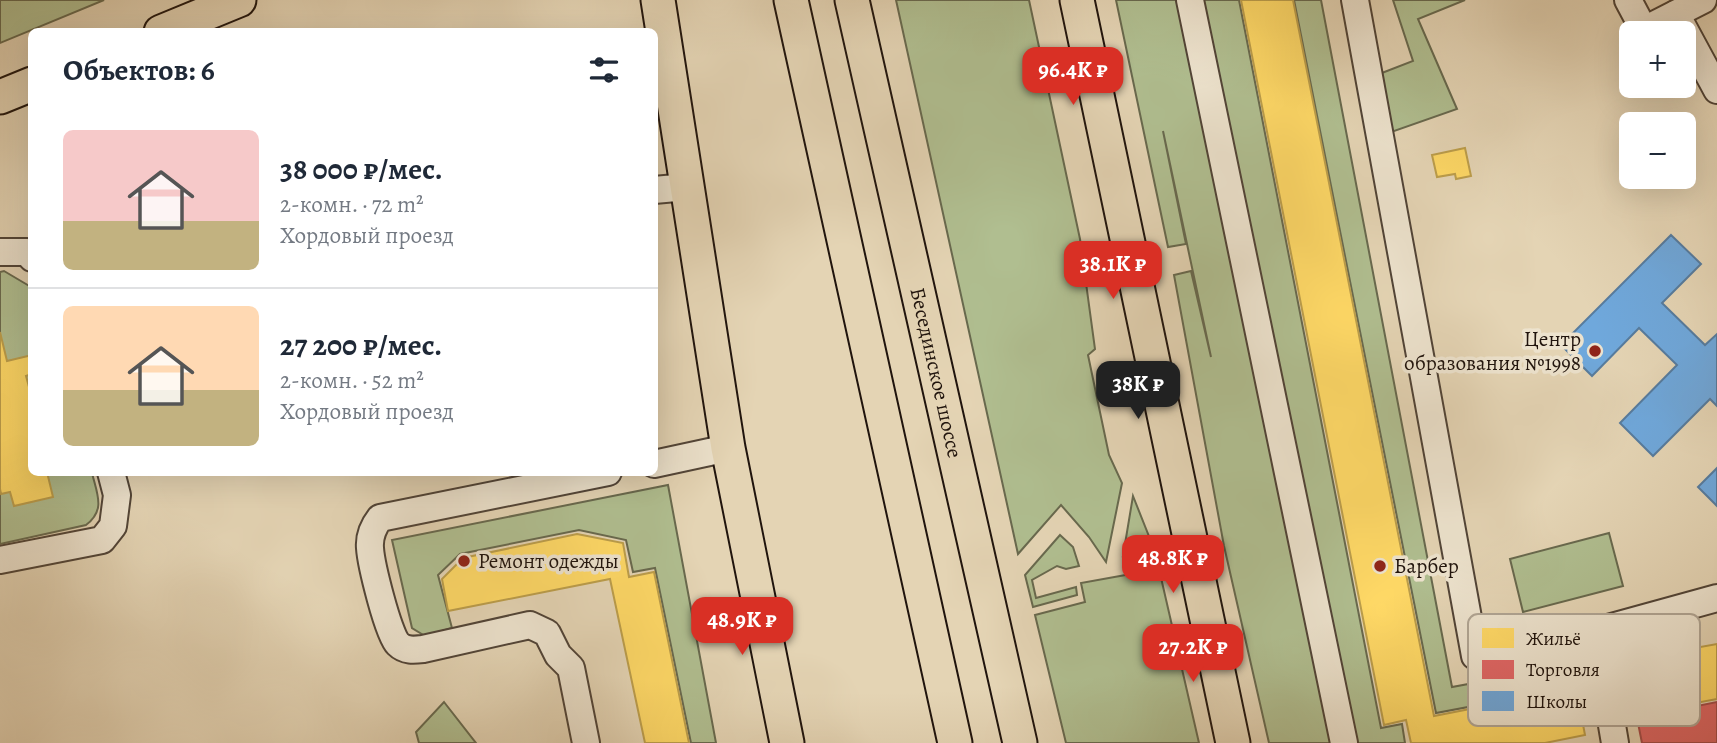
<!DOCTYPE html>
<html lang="ru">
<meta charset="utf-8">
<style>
body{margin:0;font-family:Alegreya,serif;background:#f2f2f3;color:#1f2937;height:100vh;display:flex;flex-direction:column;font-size:26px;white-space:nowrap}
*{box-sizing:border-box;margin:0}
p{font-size:23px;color:#747a83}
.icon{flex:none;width:38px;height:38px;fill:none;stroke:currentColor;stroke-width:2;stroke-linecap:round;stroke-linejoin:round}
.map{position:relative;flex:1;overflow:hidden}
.details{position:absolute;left:28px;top:28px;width:630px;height:448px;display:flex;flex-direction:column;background:#fff;border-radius:10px;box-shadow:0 7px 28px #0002}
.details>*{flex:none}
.controls{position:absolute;left:1619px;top:21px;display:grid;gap:14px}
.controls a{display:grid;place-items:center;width:77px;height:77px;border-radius:10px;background:#fff;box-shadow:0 7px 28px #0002;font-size:35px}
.price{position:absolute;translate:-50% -60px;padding:0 16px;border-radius:14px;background:#d93025;color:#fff;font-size:23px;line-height:46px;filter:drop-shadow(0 2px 4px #0008)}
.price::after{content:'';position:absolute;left:50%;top:42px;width:21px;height:16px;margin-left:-10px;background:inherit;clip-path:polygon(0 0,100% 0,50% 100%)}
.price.selected{background:#222;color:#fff}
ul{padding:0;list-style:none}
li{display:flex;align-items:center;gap:21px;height:175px;padding:0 35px}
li+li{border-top:2px solid #e0e1e3}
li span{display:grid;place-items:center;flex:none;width:196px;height:140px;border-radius:10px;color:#555}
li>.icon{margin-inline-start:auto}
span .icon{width:84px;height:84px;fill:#fffc;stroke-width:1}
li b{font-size:30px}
h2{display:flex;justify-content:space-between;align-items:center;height:84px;padding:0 35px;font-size:30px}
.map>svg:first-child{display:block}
.green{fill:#b0be90;stroke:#68694e;stroke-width:2}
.homes{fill:#ffd966;stroke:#bc9e4b;stroke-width:2}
.shops{fill:#e06666;stroke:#a64d4b;stroke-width:2}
.schools{fill:#6fa8dc;stroke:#577c9e;stroke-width:2}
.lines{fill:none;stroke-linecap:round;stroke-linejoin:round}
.minor-casing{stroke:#514437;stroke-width:30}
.major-casing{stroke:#20140d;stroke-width:37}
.minor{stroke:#ede3ce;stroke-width:26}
.major{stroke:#e4d4b4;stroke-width:33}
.poi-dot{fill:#8f2418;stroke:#ede3ce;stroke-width:2.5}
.labels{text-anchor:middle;stroke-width:7;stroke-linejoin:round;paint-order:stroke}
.poi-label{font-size:21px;fill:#20140d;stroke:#ede3ce;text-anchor:start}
.street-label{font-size:21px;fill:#20140d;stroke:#ede3ce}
.key{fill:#ede3ce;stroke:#b0a594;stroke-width:2}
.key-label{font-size:19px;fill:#20140d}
</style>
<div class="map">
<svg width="1717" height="743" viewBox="0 0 1717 743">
<rect width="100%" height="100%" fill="#e4d4b4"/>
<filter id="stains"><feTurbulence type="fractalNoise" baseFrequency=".00286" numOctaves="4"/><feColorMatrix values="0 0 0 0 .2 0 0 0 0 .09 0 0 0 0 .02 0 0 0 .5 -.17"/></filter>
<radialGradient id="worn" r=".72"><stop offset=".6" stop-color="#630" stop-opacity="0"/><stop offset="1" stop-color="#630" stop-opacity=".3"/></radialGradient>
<g class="green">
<polygon points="0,0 104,0 0,43"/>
<polygon points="896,0 1029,0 1080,239 1095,349 1088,355 1109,455 1122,483 1106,562 1089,537 1061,505 1018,554"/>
<polygon points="1116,0 1190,0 1342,743 1269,743 1224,546 1174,275 1191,271 1211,357 1163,131 1186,244 1168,247"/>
<polygon points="1193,0 1239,0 1381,728 1402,724 1405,743 1348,743"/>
<polygon points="1294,0 1321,0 1452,687 1576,664 1580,686 1436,713"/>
<polygon points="1393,0 1465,0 1418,19 1457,109 1380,136 1369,78 1413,61"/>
<path d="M 4,271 L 31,287 L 32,472 L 92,473 C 97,494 106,510 86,525 L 0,544 L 0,272 Z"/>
<polygon points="668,485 716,743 691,743 655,568 633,572 626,540 579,530 460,554 438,575 452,628 425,636 412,628 392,540"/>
<polygon points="1133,496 1154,549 1123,556"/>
<polygon points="1609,533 1623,586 1523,612 1510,559"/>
<polygon points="1060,535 1073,547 1079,566 1066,569 1057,566 1032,580 1036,598 1076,587 1077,595 1033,607 1025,575"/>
<polygon points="1159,569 1199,743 1066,743 1035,615 1085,602 1081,583"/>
<polygon points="444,702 476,743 419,743 416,732"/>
</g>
<g class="homes">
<polygon points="1241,0 1293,0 1434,716 1576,688 1585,735 1545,743 1411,743 1406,720 1384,725"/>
<polygon points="1465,148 1471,176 1456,179 1455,174 1437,177 1432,155"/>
<polygon points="0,332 7,361 32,355 32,374 26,376 32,398 32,472 47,472 53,497 14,506 10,492 1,494 0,489"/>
<polygon points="577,534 623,543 629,577 654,572 689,743 645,743 610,579 448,611 442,579 463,558"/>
<polygon points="1717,644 1717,699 1680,706 1677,701 1665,704 1656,666 1669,662 1667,653"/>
</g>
<polygon class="shops" points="1717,702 1717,743 1642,743 1637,718"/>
<g class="schools">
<polygon points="1671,235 1701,264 1662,303 1705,345 1717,334 1717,406 1710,399 1653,456 1620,423 1677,365 1639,328 1592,376 1561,345"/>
<polygon points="1717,468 1717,506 1698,487"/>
</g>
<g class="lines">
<defs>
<g id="minor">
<polyline points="1190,0 1344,743"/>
<polyline points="1355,0 1475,656 1608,628 1717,598"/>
<polyline points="1628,0 1644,30 1703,0"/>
<polyline points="1676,14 1717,90"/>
<polyline points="654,190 687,187"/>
<polyline points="0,252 27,252 32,258"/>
<polyline points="654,464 728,448"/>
<polyline points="0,560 102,540 113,526 117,495 111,472"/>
<polyline points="1596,631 1615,743"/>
<path d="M 586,743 L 571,668 L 558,655 L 547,633 L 530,625 L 423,649 C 414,650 405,651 398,644 C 388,634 371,564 370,548 C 369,536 373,527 380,518 L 608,472"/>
</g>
<g id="major">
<polyline points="658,0 728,448 787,743"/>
<polyline points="791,0 955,743"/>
<path id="s1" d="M 852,0 L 1020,743"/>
<polyline points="1077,0 1233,743"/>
<polyline points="161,32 239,0"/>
<polyline points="0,97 32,84"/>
</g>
</defs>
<use href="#minor" class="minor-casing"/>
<use href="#major" class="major-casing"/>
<use href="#minor" class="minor"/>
<use href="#major" class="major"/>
</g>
<g class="poi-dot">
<circle cx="1595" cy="351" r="7"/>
<circle cx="464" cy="561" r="7"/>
<circle cx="1380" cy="566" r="7"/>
</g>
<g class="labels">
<g class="poi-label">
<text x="1581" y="346" text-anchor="end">Центр<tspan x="1581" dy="24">образования №1998</tspan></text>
<text x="478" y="568">Ремонт одежды</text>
<text x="1394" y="573">Барбер</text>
</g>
<g class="street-label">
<text dy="7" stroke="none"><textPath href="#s1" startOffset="382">Бесединское шоссе</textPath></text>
</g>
</g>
<rect x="1468" y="614" width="232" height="112" rx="10" class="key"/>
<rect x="1482" y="628" width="32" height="20" fill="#ffd966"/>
<rect x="1482" y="660" width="32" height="19" fill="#e06666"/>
<rect x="1482" y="691" width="32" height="20" fill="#6fa8dc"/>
<g class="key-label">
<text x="1526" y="645">Жильё</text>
<text x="1526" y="676">Торговля</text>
<text x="1526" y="708">Школы</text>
</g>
<rect width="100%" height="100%" filter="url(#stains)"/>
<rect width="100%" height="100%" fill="url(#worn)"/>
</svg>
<div class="controls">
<a>+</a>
<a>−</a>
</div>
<b class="price" style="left:1073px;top:107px">96.4K ₽</b>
<b class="price" style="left:1113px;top:301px">38.1K ₽</b>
<b class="price selected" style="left:1138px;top:421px">38K ₽</b>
<b class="price" style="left:1173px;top:595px">48.8K ₽</b>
<b class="price" style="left:742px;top:657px">48.9K ₽</b>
<b class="price" style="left:1193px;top:684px">27.2K ₽</b>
<section class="details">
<h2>Объектов: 6<svg class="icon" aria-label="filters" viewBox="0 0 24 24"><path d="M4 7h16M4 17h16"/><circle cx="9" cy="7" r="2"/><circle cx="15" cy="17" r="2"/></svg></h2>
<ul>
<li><span style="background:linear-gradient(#f6c9c9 65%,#c2b280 0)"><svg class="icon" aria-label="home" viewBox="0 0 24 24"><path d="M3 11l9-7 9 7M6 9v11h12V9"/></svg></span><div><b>38 000 ₽/мес.</b><p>2-комн. · 72 m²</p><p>Хордовый проезд</p></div></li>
<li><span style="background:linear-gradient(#ffd9b3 60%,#c2b280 0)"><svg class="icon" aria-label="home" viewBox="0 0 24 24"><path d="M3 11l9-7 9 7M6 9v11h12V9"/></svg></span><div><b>27 200 ₽/мес.</b><p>2-комн. · 52 m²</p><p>Хордовый проезд</p></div></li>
</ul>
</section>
</div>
